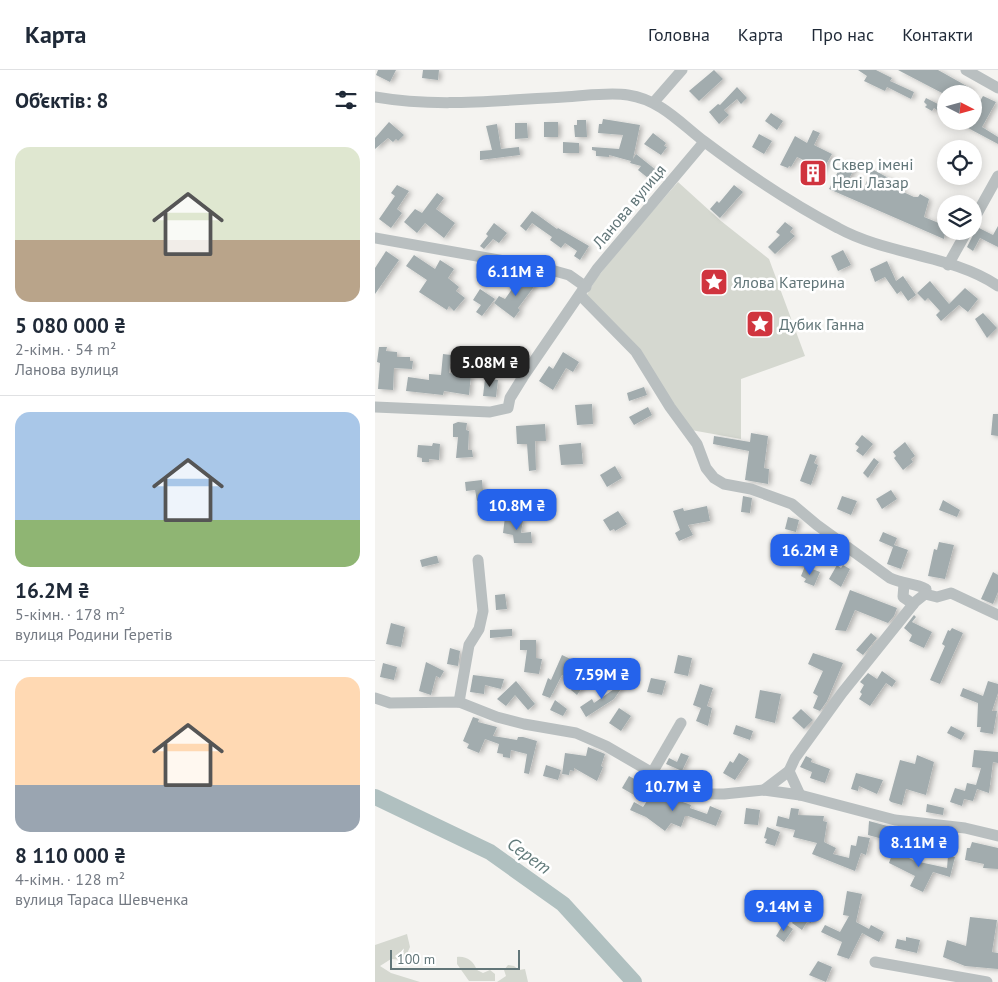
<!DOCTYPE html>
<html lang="uk">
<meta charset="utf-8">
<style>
body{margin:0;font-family:"PT Sans",sans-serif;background:#f2f2f3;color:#1f2937;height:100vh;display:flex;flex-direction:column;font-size:19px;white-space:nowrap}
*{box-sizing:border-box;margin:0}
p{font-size:16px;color:#747a83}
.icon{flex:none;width:28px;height:28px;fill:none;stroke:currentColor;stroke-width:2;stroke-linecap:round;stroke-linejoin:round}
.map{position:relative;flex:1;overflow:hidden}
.details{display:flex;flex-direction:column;background:#fff;width:375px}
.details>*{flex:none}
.needle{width:32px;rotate:96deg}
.buttons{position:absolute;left:562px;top:15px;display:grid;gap:10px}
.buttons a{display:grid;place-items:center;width:45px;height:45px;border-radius:50%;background:#fff;box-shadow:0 2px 12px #0003;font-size:25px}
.scale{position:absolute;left:15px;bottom:12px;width:130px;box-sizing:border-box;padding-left:5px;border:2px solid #627679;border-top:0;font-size:14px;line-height:18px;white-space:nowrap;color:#627679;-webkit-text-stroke:4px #fff;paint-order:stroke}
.price{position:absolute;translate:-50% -42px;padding:0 11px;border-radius:10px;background:#2563eb;color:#fff;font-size:16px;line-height:32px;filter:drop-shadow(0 1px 2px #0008)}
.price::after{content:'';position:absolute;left:50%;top:30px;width:15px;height:11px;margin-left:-8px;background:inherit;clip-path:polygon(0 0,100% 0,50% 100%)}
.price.active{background:#222;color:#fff}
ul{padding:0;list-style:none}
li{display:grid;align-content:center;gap:10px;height:265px;padding:0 15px}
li+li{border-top:1px solid #e0e1e3}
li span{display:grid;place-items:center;height:155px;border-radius:15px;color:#555}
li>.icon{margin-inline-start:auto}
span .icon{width:90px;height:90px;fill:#fffc;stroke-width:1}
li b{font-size:21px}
h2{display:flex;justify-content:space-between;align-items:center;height:60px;padding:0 15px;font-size:21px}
header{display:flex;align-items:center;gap:30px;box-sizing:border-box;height:70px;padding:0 25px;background:#fff;border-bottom:1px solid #e0e1e3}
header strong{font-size:24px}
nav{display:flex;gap:28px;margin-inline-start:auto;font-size:18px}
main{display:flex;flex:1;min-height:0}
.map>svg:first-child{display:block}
.green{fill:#d5d8d0}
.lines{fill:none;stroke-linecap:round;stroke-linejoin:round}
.river{stroke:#b0c0c0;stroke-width:16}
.building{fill:#a2acae;filter:url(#shadow)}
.minor{stroke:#b9bfc0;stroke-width:11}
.labels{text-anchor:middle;stroke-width:5;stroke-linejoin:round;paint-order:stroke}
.poi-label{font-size:16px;fill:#627679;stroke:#fff;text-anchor:start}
.street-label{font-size:16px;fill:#627679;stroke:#fff}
.water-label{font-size:18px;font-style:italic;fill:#627b7b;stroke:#fff}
</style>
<header>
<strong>Карта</strong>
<nav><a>Головна</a><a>Карта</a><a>Про нас</a><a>Контакти</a></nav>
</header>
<main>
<section class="details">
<h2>Об’єктів: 8<svg class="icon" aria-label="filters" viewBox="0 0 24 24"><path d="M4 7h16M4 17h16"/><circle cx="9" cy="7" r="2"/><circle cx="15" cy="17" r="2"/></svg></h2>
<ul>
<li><span style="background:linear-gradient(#dfe7d0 60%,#b9a48a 0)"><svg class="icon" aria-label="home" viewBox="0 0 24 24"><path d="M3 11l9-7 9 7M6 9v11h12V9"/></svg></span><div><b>5 080 000 ₴</b><p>2-кімн. · 54 m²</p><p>Ланова вулиця</p></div></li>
<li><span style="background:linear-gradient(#a9c7e8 70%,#8fb573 0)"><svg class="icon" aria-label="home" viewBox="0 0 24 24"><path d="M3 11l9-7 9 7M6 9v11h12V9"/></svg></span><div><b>16.2M ₴</b><p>5-кімн. · 178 m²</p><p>вулиця Родини Ґеретів</p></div></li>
<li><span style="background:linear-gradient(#ffd9b3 70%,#9aa5b1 0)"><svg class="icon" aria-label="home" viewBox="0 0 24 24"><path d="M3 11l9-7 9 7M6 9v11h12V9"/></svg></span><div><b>8 110 000 ₴</b><p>4-кімн. · 128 m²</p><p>вулиця Тараса Шевченка</p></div></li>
</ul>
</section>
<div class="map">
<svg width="623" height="912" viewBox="0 0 623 912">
<defs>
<filter id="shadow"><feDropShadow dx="3" dy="1.5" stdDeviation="2.5" flood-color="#0004"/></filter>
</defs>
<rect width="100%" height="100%" fill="#f4f3f0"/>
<g class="green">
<polygon points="303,112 346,151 394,189 430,286 366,309 366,369 316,360 211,226 221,209 252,170"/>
<polygon points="32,864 35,877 29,890 16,889 5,896 16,903 45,912 0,912 0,875"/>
<path d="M 82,887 C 92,886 98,891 102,900 L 108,903 L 115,900 L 120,904 L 120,911 L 94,911 L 82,894 Z"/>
<polygon points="133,895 139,896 144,900 150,899 153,912 122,912 131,906 129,900"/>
</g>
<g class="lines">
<polyline class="river" points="0,727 115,782 188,834 259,912"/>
</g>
<g class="building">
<polygon points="3,0 21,0 15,12 1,5"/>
<polygon points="48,0 64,0 63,10 47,8"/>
<polygon points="339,0 348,9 324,31 314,21"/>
<polygon points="483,0 501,0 517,8 515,11 539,22 536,29 512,17 510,21 489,11 492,6"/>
<polygon points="523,0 563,0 597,19 594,24 569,24"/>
<polygon points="362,17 372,28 366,34 362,29 349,40 354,45 344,54 334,42 343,34 345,35"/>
<polygon points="608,26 621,32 607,57 623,67 623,74 580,51 599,51 605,40 601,38"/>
<polygon points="551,28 571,38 571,46 559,38 557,41 550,37 552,35 549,32"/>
<polygon points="396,43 408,51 402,60 390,51"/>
<polygon points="228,49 265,55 258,89 261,84 281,100 273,108 263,100 266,96 255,93 256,91 234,85 234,87 221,86 221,81 217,80 217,77 244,79 248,65 223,63 224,54 227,54"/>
<polygon points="202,50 211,50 212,67 200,67 199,55 202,55"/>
<polygon points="14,52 29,65 23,71 21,69 18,72 13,68 0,79 0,68"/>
<rect x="169" y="52" width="14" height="15"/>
<polygon points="140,53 152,53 153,68 140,69"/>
<polygon points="122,54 126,79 144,77 145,85 105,90 105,81 117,80 111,56"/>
<polygon points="438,60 445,63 439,75 457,84 441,112 428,105 435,93 422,87 416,97 414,96 413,98 405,95 420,66 432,73"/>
<polygon points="278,63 291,73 289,76 292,77 286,85 269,74"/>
<polygon points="384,64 397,71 389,84 377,77"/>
<polygon points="188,72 204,73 204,83 188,83"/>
<polygon points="469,90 481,95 472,113 488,120 497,99 528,116 526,121 539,127 543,127 545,124 554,129 549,147 571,156 569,169 454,119"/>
<polygon points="22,115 34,121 22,139 27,143 16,158 4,149 20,126 16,123"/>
<polygon points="359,115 368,122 345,148 335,139 342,131 344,133"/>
<polygon points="62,123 69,128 61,139 80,153 69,168 50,153 42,163 29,152 40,139 47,143"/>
<polygon points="157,141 182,159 183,158 214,176 205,190 199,186 202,181 190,173 186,178 175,170 177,167 157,153 151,161 145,156"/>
<polygon points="410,152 418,158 415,162 420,166 400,184 393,177 405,165 401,162"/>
<polygon points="119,153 132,163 124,173 118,169 109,179 105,176 113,166 111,164"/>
<polygon points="623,156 623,177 605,168 598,181 592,177 602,157 618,165"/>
<polygon points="468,180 476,195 463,201 456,186"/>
<polygon points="11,181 24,190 0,224 0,198"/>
<polygon points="39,185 60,199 65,190 79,199 73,208 84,217 81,221 90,228 79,241 74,236 72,240 44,222 52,210 31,196"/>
<polygon points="512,191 521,211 528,206 541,225 533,231 526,221 522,224 510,207 500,212 495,199"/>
<polygon points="147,205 161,214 143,238 145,240 139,248 119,233 124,226 130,229"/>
<polygon points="555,211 574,234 590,218 603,229 593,242 584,235 566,251 561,245 565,241 553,228 550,231 542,223"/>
<polygon points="105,219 120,229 107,246 101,242 106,235 98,230"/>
<polygon points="608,243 622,258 612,268 600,249"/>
<polygon points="4,277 12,277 11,281 22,282 22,287 35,287 35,291 38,291 37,299 19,298 18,320 3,319 5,293 2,292"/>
<polygon points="188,282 204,292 198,302 191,298 178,320 164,311 174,296 178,299"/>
<polygon points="68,284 76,285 74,303 96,305 94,325 69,321 68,325 31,321 33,307 54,310 54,304 66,305"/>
<polygon points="98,286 141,292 141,300 104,294 103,299 97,298"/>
<polygon points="110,309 123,310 121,327 108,326"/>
<polygon points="269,317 272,325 254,331 252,323"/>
<polygon points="217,334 218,354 202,355 200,335"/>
<polygon points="273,337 277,345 259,355 254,347"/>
<polygon points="618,344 623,344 623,366 616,365"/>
<polygon points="83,352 92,353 91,360 94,361 93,380 97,380 98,387 81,388 83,367 78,367 78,354"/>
<polygon points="170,354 171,371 160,371 161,400 154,401 152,374 142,374 141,356"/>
<polygon points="376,363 393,366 389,398 394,399 393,414 370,410 374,381 338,374 339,366 375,372"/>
<polygon points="487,365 498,374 488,386 481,381 484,377 480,374"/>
<polygon points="530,372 540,386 536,389 538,392 528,400 519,388 521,386 518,382"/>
<polygon points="58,373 65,374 64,390 54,389 54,392 47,392 47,388 42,387 43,375 57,376"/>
<polygon points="206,373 208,394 186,395 184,375"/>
<polygon points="435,384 442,386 439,393 443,395 436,415 425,411"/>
<polygon points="499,388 504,392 493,408 488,403"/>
<polygon points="240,396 247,408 232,417 225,405"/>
<polygon points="107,410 109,430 102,431 100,420 91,421 90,412"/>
<polygon points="516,420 522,429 507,439 501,429"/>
<polygon points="368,426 377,428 375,443 366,442"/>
<polygon points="467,426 482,431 476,445 462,439"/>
<polygon points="568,430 585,440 582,447 564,440"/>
<polygon points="332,436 335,451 313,455 318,465 304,471 300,463 305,460 298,441 308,438 309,441"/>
<polygon points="243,441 252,454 240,461 239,459 235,461 228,450"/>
<polygon points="130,447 148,450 146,463 156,462 157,473 139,473 138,465 128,463"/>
<polygon points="413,447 424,450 421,462 410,459"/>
<polygon points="508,462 522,468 519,475 533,480 526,499 512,494 518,477 504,471"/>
<polygon points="427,464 448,468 459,477 454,482 436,468 428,496 420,493"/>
<polygon points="564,472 579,475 570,509 553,506 559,479 562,480"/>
<polygon points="60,486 62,486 64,493 47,497 45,490"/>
<polygon points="462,495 466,498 468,495 475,499 466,517 454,509"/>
<polygon points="430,496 445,502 439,516 429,512 431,509 426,506"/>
<polygon points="618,502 623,505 623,522 618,534 606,529"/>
<polygon points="475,520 522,538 519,546 513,553 480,540 471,561 460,560"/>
<polygon points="130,524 132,539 121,540 120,525"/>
<polygon points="539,545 541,547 537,552 557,562 549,578 534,571 537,565 529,558"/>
<polygon points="16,553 30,557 26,577 11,574"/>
<polygon points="577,558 588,563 565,614 555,610 570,576 567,574 573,560 575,561"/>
<polygon points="137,559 137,566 115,568 115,560"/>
<polygon points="496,563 502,568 488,585 481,580"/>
<polygon points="145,570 161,570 161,588 167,589 164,604 149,602 152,580 145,580"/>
<polygon points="75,578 85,581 83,596 72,594"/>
<polygon points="438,583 468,593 452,631 445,641 438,638 443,626 438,623 448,601 433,594"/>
<polygon points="187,585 202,592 200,598 214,608 202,625 196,620 201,612 187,605 175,628 167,625 173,608 176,610"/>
<polygon points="303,585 317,588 313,606 299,603"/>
<polygon points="51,592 69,601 65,608 61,606 56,625 44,621"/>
<polygon points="8,593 22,597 19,610 5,607"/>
<polygon points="507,601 521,611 517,617 511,613 495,636 484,629 487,624 485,622 489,615 485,612 493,603 502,609"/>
<polygon points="98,605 129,609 126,619 110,615 109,624 95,622"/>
<polygon points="243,608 249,612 252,610 239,629 211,647 205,637 217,629 219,633 242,617 238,615"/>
<polygon points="276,608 291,611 287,625 272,622"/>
<polygon points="141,611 160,634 153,640 140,625 131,636 122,629"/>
<polygon points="613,611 623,614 623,623 617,641 622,641 618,664 605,662 606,657 602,657 603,633 585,626 588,618 608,626"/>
<polygon points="325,614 338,618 332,636 337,638 333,656 321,651 326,638 318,635"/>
<polygon points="385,620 406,624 400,653 380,648"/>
<polygon points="180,630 192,639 188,646 175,640"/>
<polygon points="244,638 256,646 246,661 234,653"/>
<polygon points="426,639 438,650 429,659 417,648"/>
<polygon points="98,647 104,649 103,652 122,657 118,666 142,670 143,667 148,667 162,671 154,704 149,703 152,684 136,680 135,688 128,687 128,684 122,683 124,674 110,669 104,683 92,678 94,674 88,671"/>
<polygon points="361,655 378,661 375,670 358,664"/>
<polygon points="576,656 590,663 586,670 572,663"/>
<polygon points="213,677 230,684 226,696 228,697 222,711 199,698 199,701 195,700 194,705 187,704 190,683 211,686"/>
<polygon points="599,680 623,682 623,693 618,692 614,723 602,719 598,731 589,729 587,736 575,732 580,718 590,721 592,713 601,715 606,698 597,697"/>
<polygon points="306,683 314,686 307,701 291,694 294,688 302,692"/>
<polygon points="364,683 374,689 360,710 348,703 355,691 358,693"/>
<polygon points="542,685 559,692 551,725 531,719 527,735 516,732 514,730 525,690 540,694"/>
<polygon points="431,686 437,689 436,692 455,699 450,713 435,708 437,702 425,697"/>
<polygon points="171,695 186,700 183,710 168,706"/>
<polygon points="481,703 508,710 502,724 484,716 483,721 476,719"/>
<polygon points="254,706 265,712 259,725 247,718"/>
<polygon points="280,719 301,733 302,730 316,735 315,738 332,744 335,736 347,741 341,756 313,746 310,746 306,757 296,753 290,761 271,747 255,740 259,732 268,737"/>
<polygon points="552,734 569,738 568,745 551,742"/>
<polygon points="371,738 385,740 383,755 369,754"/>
<polygon points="416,738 424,739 423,745 449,746 448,751 452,752 449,772 461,778 458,784 474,788 476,775 481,776 483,766 495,768 491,785 486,783 480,801 437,784 442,773 418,767 420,760 401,756 403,746 414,749"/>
<polygon points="494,751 523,759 519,772 493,765"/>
<polygon points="392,757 405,762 400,776 390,773 392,769 389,768"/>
<polygon points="523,768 529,770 524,783 540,791 572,798 573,786 580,787 575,807 558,802 548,822 535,816 540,806 514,793"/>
<polygon points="597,772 623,778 623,799 608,798 609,794 590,790 592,778 595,778"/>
<polygon points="472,821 487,824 481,852 494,859 496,855 509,862 504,872 487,863 474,889 462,885 467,872 446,862 450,855 465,862 474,846 468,845"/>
<polygon points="431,830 445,839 436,853 432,852 427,860 417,853"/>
<polygon points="595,847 622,850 617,882 623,883 623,899 590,896 568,887 572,870 591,876"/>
<polygon points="409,853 418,859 409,872 401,866"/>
<polygon points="531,867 545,870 542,883 520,878 522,869 531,871"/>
<polygon points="443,891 457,897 451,912 434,905"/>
</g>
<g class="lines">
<g class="minor">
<polyline points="591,0 623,18"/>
<path d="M 0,27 C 63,38 126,30 189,27 C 210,26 233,22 253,25 C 286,30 305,53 330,72 C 371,103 417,134 463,158 C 512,185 578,185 623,216"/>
<polyline points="279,32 307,0"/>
<polyline points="599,149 623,106"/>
<polyline points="0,168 169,198 194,205 211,217"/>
<polyline points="573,195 592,161"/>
<path d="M 205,225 L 261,282 L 295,337 L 322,374 L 331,398 L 339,408 L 349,414 L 376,419 L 417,434 L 442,455 L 515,508 C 527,514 540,513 551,519 L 550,524"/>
<polyline points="0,337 115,342 133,338 135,328 148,307 222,199 329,72"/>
<polyline points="529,514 528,527 538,534"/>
<polyline points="550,524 562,527 576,523 623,545"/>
<polyline points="0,628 15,633 84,632 122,647 149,654 201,663 231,676 293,712 311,719 330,724 349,724 389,720 425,725 520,750 590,758 623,766"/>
<polyline points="84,632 94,575 104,559 108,541 103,490"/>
<polyline points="414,701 425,725"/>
<polyline points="277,703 306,653"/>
<polyline points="389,720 414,701 420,688 467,623 540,532 550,524"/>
<polyline points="500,892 612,912"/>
</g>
</g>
<defs>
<symbol id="building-square" viewBox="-11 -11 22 22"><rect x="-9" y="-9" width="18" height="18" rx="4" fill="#d0343e" stroke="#fff"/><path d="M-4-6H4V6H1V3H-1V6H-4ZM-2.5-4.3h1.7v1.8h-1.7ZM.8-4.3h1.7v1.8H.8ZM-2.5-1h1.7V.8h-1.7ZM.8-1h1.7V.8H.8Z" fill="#fff"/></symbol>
<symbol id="sight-square" viewBox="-11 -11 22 22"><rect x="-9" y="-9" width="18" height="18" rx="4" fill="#d0343e" stroke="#fff"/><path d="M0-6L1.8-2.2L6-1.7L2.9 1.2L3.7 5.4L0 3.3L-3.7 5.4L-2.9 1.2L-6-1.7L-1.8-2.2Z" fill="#fff"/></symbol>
</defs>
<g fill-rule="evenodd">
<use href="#building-square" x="422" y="87" width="32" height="32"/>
<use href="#sight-square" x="323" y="196" width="32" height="32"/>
<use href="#sight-square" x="369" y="238" width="32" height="32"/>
</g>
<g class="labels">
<g class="poi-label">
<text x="457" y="100">Сквер імені<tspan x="457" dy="18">Нелі Лазар</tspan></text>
<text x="358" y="218">Ялова Катерина</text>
<text x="404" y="260">Дубик Ганна</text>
</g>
<g class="street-label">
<text transform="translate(254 136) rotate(-50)" y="6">Ланова вулиця</text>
</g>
<g class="water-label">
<text transform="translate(154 786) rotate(36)" y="6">Серет</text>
</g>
</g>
</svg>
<div class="buttons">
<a><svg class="needle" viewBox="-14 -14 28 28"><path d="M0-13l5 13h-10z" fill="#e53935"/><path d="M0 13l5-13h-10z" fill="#747a83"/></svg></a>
<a><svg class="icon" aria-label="locate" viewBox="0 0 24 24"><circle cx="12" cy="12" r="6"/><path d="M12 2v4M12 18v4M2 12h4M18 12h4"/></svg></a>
<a><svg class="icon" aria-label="layers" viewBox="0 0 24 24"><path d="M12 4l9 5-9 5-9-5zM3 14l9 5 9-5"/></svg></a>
</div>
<div class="scale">100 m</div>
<b class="price" style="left:141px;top:227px">6.11M ₴</b>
<b class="price active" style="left:115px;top:318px">5.08M ₴</b>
<b class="price" style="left:142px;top:461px">10.8M ₴</b>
<b class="price" style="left:435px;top:506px">16.2M ₴</b>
<b class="price" style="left:227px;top:630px">7.59M ₴</b>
<b class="price" style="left:298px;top:742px">10.7M ₴</b>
<b class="price" style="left:544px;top:798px">8.11M ₴</b>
<b class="price" style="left:409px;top:862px">9.14M ₴</b>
</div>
</main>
